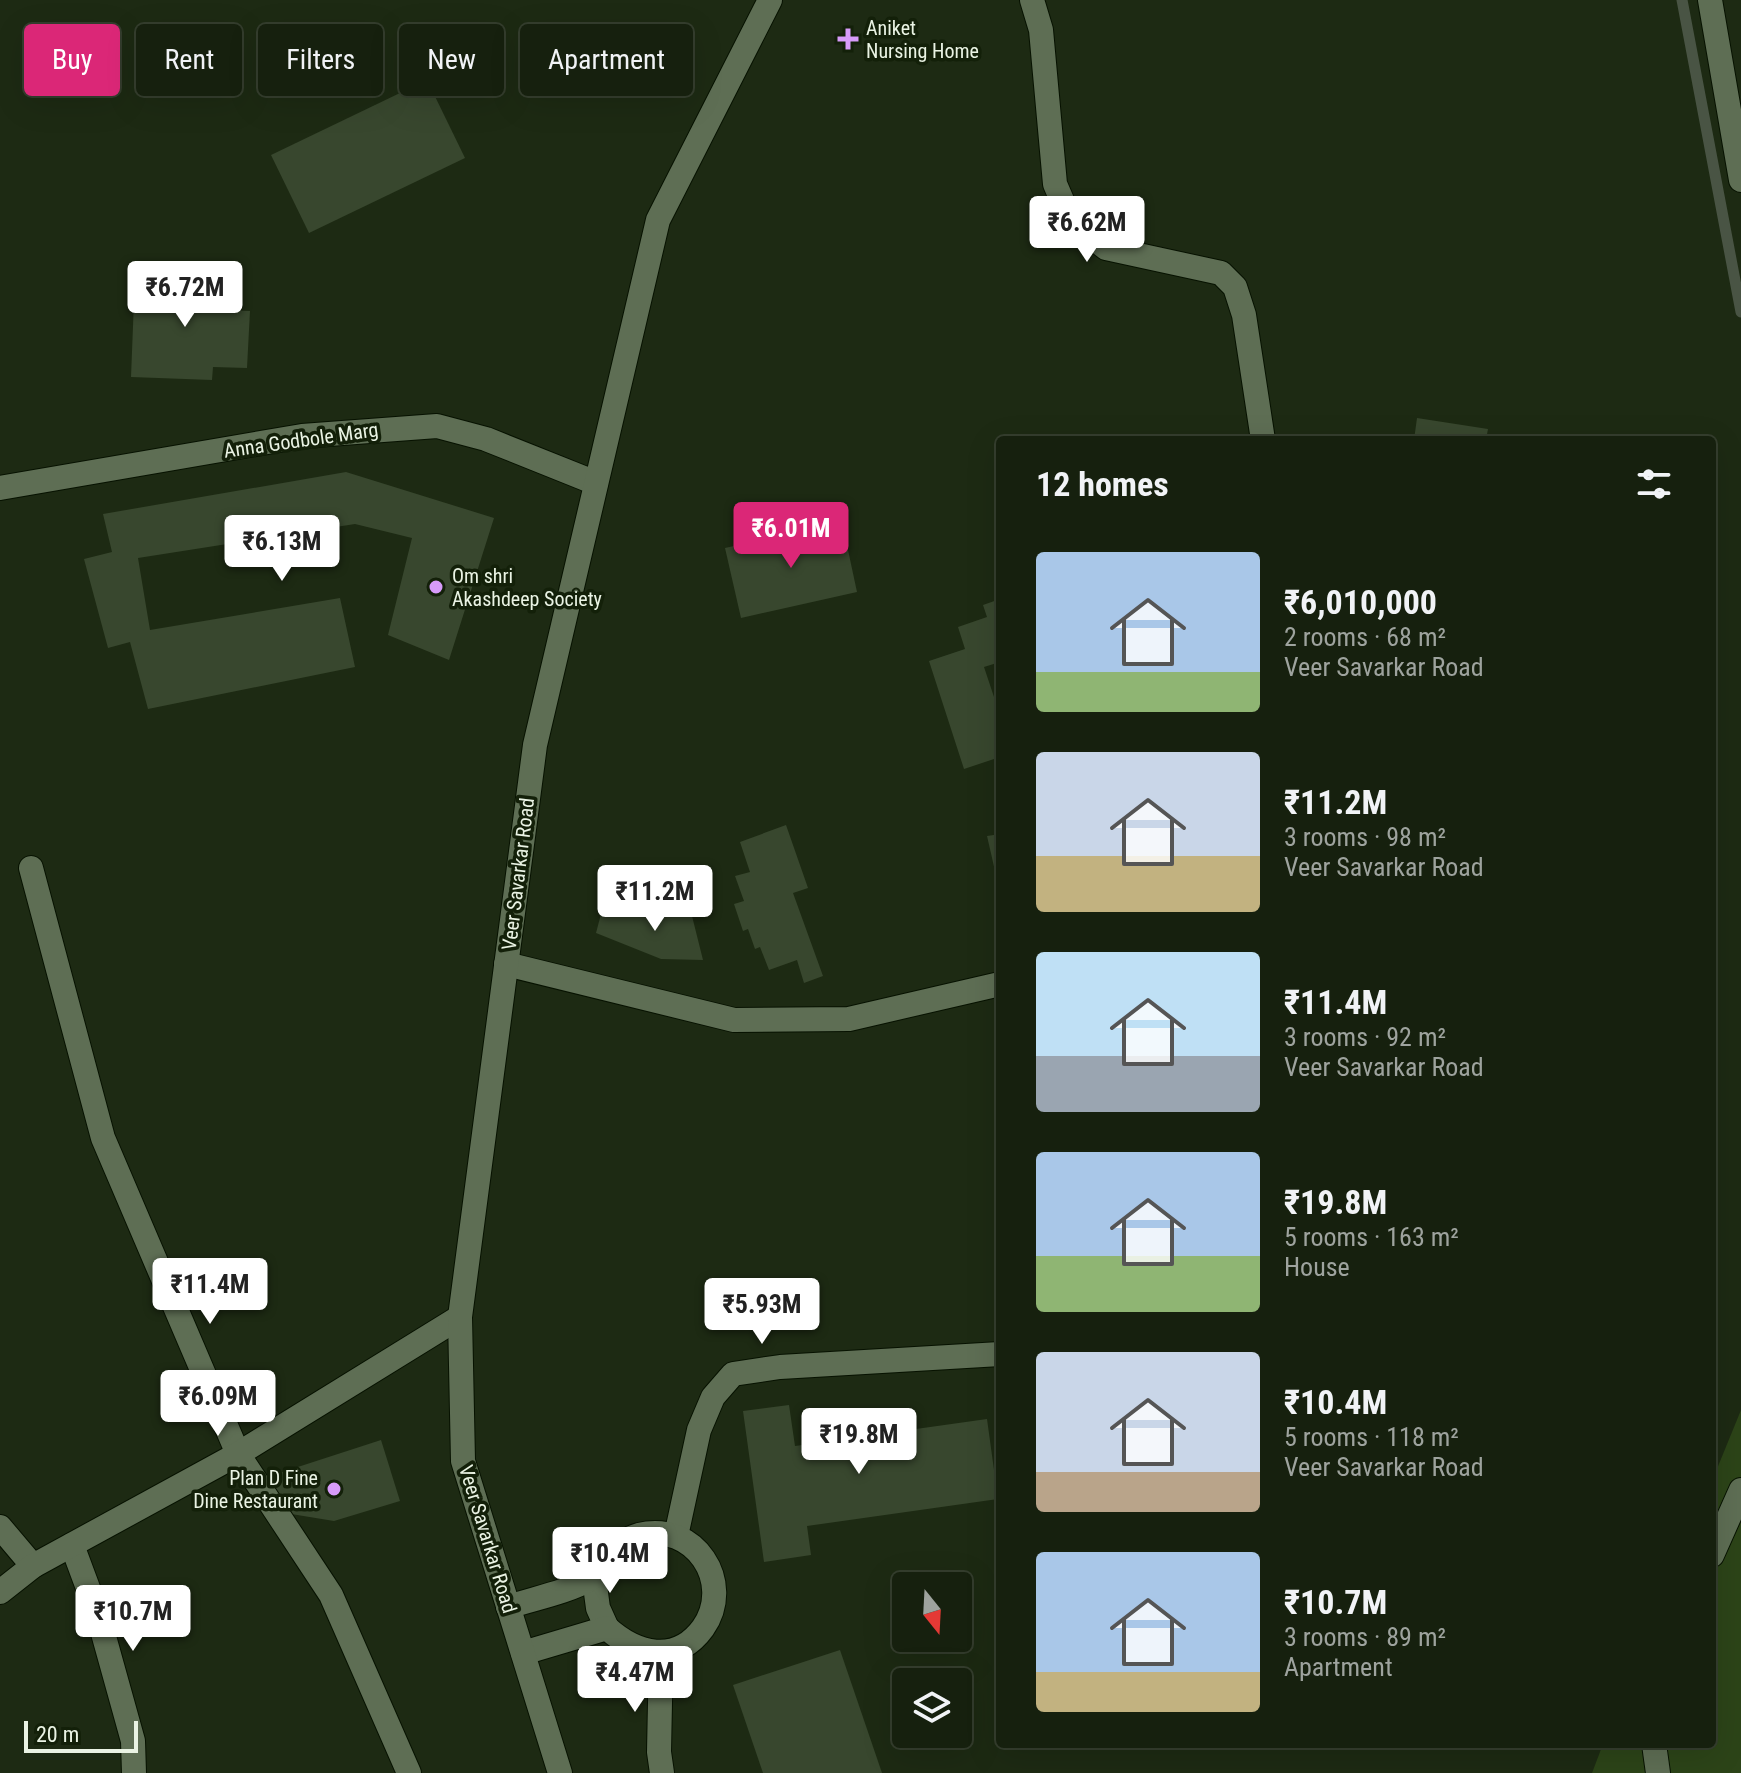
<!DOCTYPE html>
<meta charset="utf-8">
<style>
body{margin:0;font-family:"Roboto Condensed",sans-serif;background:#232d1c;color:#f1f3f6;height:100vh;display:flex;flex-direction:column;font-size:30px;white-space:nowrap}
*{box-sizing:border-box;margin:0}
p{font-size:26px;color:#9ea39e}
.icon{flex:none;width:44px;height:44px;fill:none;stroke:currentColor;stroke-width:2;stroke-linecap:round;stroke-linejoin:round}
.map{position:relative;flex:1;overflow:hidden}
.drawer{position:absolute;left:996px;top:436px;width:720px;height:1312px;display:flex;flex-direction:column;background:#16200e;border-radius:8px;box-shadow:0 8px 32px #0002,0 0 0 2px #353e2e}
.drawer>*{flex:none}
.banner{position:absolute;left:24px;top:24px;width:760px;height:72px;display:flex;gap:16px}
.needle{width:52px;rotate:162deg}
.buttons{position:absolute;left:892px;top:1572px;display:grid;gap:16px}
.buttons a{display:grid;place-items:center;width:80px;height:80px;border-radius:8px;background:#16200e;box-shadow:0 8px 32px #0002,0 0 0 2px #353e2e;font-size:40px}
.scale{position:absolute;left:24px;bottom:20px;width:114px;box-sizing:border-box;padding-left:8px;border:4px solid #eaf3e4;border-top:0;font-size:22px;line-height:28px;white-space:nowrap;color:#eaf3e4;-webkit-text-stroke:6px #132009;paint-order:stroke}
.price{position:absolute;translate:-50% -68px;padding:0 18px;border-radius:8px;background:#fff;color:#222;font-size:26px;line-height:52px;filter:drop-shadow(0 2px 4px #0008)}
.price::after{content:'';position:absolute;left:50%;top:48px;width:24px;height:18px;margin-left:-12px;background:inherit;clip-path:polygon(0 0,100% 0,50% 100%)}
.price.on{background:#db2777;color:#fff}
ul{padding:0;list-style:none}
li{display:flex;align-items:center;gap:24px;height:200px;padding:0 40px}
li span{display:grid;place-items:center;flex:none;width:224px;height:160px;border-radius:8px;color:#555}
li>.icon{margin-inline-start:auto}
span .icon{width:96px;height:96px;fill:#fffc;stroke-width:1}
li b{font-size:34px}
h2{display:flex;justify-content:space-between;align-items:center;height:96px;padding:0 40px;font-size:34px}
.chip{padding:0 28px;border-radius:8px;background:#16200e;box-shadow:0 8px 32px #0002,0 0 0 2px #353e2e;font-size:28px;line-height:72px}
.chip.on{background:#db2777;color:#fff}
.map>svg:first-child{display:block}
.green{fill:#2c4418}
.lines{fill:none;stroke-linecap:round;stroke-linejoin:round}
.stream{stroke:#495444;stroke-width:11}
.building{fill:#38472e}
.minor-casing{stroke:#071200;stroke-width:26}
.minor{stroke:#5e6e54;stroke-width:24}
.poi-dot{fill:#d79bf9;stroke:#132009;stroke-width:3}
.labels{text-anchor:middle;stroke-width:7;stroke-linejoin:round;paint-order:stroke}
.poi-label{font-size:20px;fill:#eaf3e4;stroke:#132009;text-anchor:start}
.street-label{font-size:20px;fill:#eaf3e4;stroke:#132009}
</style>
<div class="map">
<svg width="1741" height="1773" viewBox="0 0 1741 1773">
<rect width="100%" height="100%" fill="#1d2a13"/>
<polygon class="green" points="1741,1410 1741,1773 1592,1773 1603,1744 1712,1744 1712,1481"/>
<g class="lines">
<polyline class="stream" points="1682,0 1741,312"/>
</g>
<g class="building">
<polygon points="427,80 465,158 309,233 271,155"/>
<polygon points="135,275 221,279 220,310 250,311 247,368 213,367 212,380 131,377"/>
<polygon points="1417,418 1488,429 1486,440 1414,440"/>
<polygon points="346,472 494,518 449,660 388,635 412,538 355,524 138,558 150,630 340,598 355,667 148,709 130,642 108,648 84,559 112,552 103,514"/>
<polygon points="842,522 857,592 741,618 725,548"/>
<polygon points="1000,599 1000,662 984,667 1000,715 1000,757 964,769 929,661 965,649 958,627 987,617 983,605"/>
<polygon points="786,825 808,888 793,893 823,976 804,983 797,960 769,970 760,947 755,949 748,929 743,931 734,904 744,901 735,876 750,872 740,842"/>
<polygon points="1000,834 1000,884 998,884 987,836"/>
<polygon points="690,908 703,960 661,959 596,933 601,914"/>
<polygon points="789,1405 795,1446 987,1419 998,1499 807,1526 811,1555 764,1562 743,1411"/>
<polygon points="381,1440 400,1501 334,1521 279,1512 267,1477"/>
<polygon points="840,1650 882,1773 763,1773 733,1685"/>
</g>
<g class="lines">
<defs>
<g id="minor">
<polyline points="1032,0 1041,30 1055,184 1067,212 1084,231 1106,248 1221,273 1235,287 1244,315 1263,440"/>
<polyline points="1710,0 1741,180"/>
<polyline points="0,488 302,436 437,426 486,439 596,483"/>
<polyline points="31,868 103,1138 238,1454 331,1595 409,1773"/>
<polyline points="506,964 734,1020 849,1019 1000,984"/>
<polyline points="0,1527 33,1566"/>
<polyline points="676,1536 699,1430 713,1397 733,1374 780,1367 1000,1354"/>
<polyline points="72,1545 98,1615 133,1741 134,1773"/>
<polyline points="1712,1555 1741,1490"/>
<polyline points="594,1578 598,1608 607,1628"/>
<polyline points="0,1592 33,1566 238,1454 460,1317"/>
<path d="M 508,1607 C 535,1598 565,1593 590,1579 C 608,1570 608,1544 639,1535 C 694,1521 735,1582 703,1628 C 676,1665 636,1654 607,1628 L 523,1653"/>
<polyline points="661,1652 659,1752 662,1773"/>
<polyline points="1654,1744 1658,1773"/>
<polyline points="560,1773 463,1461 460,1317 535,745 658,220 770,0"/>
</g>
</defs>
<use href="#minor" class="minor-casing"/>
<use href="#minor" class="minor"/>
</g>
<g class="poi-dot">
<path d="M844 27h8v8h8v8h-8v8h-8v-8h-8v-8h8z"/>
<circle cx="436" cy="587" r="8"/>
<circle cx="334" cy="1489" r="8"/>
</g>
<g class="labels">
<g class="poi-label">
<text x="866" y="35">Aniket<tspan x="866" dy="23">Nursing Home</tspan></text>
<text x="452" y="583">Om shri<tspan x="452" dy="23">Akashdeep Society</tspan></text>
<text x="318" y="1485" text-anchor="end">Plan D Fine<tspan x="318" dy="23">Dine Restaurant</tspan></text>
</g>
<g class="street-label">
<text transform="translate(301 440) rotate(-8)" y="7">Anna Godbole Marg</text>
<text transform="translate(518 874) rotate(-83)" y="7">Veer Savarkar Road</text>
<text transform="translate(488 1539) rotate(73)" y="7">Veer Savarkar Road</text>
</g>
</g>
</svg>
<div class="buttons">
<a><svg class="needle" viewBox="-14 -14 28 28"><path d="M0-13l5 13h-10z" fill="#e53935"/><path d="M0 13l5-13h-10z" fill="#9ea39e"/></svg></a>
<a><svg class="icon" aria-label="layers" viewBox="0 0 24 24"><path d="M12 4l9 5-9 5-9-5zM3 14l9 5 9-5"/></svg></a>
</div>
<div class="scale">20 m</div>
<b class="price" style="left:1087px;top:264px">₹6.62M</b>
<b class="price" style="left:185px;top:329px">₹6.72M</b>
<b class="price on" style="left:791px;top:570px">₹6.01M</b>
<b class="price" style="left:282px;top:583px">₹6.13M</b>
<b class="price" style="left:655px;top:933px">₹11.2M</b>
<b class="price" style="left:210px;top:1326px">₹11.4M</b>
<b class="price" style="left:762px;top:1346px">₹5.93M</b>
<b class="price" style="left:218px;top:1438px">₹6.09M</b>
<b class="price" style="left:859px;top:1476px">₹19.8M</b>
<b class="price" style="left:610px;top:1595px">₹10.4M</b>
<b class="price" style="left:133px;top:1653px">₹10.7M</b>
<b class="price" style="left:635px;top:1714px">₹4.47M</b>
<div class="banner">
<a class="chip on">Buy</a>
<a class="chip">Rent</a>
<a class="chip">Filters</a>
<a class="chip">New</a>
<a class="chip">Apartment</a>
</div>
<section class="drawer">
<h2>12 homes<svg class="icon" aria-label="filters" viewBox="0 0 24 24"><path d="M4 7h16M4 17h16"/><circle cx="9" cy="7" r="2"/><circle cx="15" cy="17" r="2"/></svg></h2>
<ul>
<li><span style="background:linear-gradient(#a9c7e8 75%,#8fb573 0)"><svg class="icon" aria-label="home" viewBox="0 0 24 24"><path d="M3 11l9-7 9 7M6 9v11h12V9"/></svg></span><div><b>₹6,010,000</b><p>2 rooms · 68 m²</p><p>Veer Savarkar Road</p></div></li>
<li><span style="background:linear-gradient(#c9d6e8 65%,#c2b280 0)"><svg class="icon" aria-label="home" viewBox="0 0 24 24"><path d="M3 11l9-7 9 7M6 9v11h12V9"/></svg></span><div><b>₹11.2M</b><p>3 rooms · 98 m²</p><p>Veer Savarkar Road</p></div></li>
<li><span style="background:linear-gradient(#bfe0f5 65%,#9aa5b1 0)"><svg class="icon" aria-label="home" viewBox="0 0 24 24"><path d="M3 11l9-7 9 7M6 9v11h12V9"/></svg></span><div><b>₹11.4M</b><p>3 rooms · 92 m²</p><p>Veer Savarkar Road</p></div></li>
<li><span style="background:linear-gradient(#a9c7e8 65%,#8fb573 0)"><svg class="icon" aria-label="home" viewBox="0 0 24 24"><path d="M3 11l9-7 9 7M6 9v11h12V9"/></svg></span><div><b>₹19.8M</b><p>5 rooms · 163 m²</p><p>House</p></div></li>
<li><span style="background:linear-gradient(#c9d6e8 75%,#b9a48a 0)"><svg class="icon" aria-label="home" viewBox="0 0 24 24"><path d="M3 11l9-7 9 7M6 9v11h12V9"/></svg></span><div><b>₹10.4M</b><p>5 rooms · 118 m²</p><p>Veer Savarkar Road</p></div></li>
<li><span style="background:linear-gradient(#a9c7e8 75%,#c2b280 0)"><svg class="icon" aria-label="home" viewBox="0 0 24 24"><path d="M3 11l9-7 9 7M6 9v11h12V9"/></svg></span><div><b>₹10.7M</b><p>3 rooms · 89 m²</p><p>Apartment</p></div></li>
</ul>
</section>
</div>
